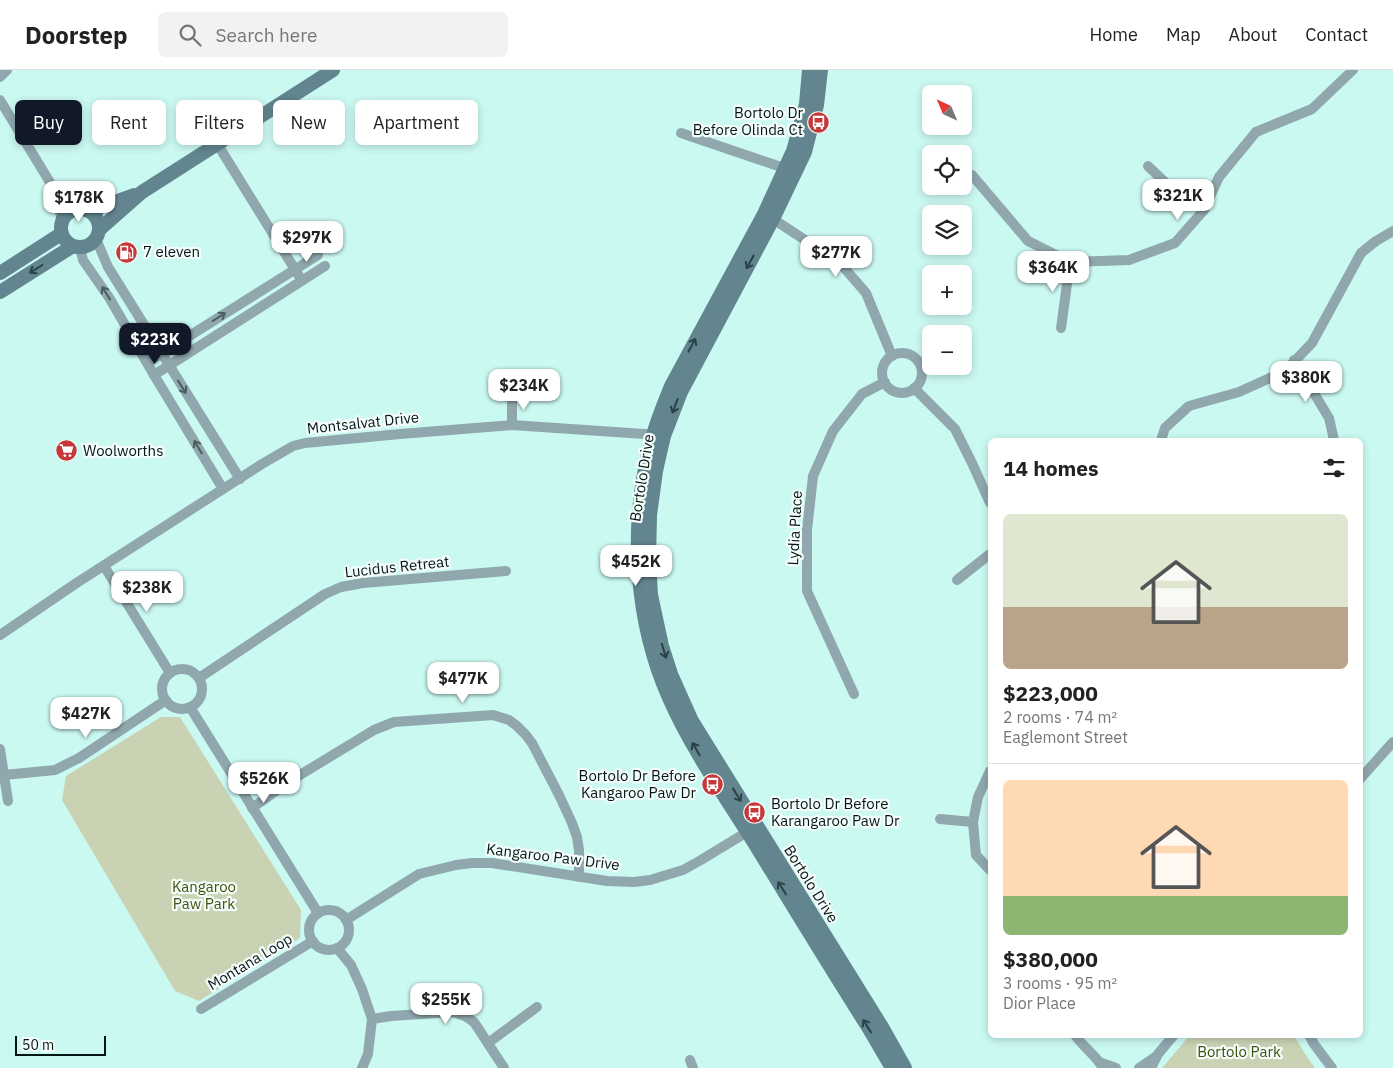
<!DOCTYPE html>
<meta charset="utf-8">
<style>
body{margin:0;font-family:"IBM Plex Sans",sans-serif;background:#f2f2f2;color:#222;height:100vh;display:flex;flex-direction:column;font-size:19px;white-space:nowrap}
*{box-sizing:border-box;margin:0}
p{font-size:16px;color:#767676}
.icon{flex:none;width:28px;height:28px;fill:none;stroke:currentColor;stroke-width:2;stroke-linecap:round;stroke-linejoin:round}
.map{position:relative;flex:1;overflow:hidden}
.details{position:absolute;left:988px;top:368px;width:375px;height:600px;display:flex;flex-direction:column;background:#fff;border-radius:8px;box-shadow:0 2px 8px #0003}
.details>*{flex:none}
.guide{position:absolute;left:15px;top:30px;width:475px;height:45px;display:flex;gap:10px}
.needle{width:32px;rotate:316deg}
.controls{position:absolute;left:922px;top:15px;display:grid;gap:10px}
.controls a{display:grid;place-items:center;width:50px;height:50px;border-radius:8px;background:#fff;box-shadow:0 2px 8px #0003;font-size:25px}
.scale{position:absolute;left:15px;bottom:12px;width:91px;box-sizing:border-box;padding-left:5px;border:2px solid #041513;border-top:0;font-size:14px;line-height:18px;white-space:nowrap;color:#041513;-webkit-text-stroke:4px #f4fdfb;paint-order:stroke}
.price{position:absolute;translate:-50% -42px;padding:0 11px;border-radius:10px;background:#fff;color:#222;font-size:16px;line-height:32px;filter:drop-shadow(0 1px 2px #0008)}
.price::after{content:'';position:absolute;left:50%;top:30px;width:15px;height:11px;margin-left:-8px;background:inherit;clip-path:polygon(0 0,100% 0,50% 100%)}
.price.current{background:#111827;color:#fff}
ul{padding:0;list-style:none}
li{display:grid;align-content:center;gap:10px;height:265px;padding:0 15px}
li+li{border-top:1px solid #e0e0e0}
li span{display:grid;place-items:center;height:155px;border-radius:8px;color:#555}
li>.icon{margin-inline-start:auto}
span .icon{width:90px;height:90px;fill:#fffc;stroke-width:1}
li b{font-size:21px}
h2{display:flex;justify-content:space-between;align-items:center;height:60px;padding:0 15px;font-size:21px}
.pill{padding:0 18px;border-radius:8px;background:#fff;box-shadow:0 2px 8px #0003;font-size:18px;line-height:45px}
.pill.current{background:#111827;color:#fff}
header{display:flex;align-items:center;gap:30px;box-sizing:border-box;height:70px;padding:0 25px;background:#fff;border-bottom:1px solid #e0e0e0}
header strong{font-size:24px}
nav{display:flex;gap:28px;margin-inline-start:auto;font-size:18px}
.search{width:350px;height:45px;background:#f2f2f2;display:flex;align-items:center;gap:12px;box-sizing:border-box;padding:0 18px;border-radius:8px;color:#767676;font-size:19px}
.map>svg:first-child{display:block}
.green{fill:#c9d3b3}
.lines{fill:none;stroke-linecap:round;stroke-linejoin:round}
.street{stroke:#90a7ae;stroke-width:10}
.secondary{stroke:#62858f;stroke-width:14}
.oneway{stroke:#2a4245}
.oneway2{stroke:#4a5e60}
.labels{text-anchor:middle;stroke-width:4.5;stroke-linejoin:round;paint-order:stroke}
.poi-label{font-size:15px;fill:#041513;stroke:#f4fdfb;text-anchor:start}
.street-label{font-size:15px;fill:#041513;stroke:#f4fdfb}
.park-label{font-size:15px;fill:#43520b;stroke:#f4fdfb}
</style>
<header>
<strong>Doorstep</strong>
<div class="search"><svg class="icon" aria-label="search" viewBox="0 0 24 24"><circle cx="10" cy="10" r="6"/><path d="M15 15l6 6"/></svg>Search here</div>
<nav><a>Home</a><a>Map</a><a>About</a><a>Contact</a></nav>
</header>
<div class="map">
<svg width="1393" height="998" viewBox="0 0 1393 998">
<rect width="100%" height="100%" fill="#caf9f2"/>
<g class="green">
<polygon points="161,647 180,647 301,840 300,868 199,931 175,921 62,730 66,706"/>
<polygon points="1190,965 1294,965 1305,984 1315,998 1162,998"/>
</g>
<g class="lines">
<g class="street">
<polyline points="0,7 7,0"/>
<polyline points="0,30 51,114 57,128 62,152"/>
<polyline points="681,63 790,100"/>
<polyline points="218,75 299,206"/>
<polyline points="1148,96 1168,115 1204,140"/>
<polyline points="972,105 1028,171 1070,192 1129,190 1175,173 1204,140 1219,107 1256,62 1312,39 1353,0"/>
<polyline points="52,115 66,127 85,139"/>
<polyline points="767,145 840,193 866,223 892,286"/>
<polyline points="96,169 108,197 240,409"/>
<polyline points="80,178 83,190 110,229 154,305 223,419"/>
<polyline points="1061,258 1070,192"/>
<circle cx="902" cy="303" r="20"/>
<polyline points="1294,290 1329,348 1334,370"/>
<polyline points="148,292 318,185"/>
<polyline points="154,305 325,196"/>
<polyline points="914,318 955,359 972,393 990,433"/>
<polyline points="512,328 512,355"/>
<polyline points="1161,370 1165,358 1189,336 1239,322 1285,301 1312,273 1361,183 1376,171 1393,161"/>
<polyline points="104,496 170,603"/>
<polyline points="957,510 990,484"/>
<polyline points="0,565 78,512 262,394 293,376 305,373 400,364 512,355 659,365"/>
<circle cx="182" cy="619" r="20"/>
<polyline points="199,608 325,524 341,517 363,513 506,501"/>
<polyline points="854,624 807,521 807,460 813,406 833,361 862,324 885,312"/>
<polyline points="190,637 318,843"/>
<polyline points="0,679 8,731"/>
<polyline points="990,701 978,727 973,752 976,785 990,800"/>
<polyline points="4,705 55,700 79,688 166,630"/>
<polyline points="1360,709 1393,672"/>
<polyline points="252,738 290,711 374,660 394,652 493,645 509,650 517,656 525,664 532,673 559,725 572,753 577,767 579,780 579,807"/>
<polyline points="940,749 973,752"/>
<circle cx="329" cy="860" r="20"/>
<polyline points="346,850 419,804 456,795 472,793 492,793 607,811 634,812 650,810 683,800 701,790 752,759"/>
<polyline points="337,878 351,895 362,919 372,949 368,984 362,998"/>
<polyline points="201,939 313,871"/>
<polyline points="372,949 391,946 453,942 465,946 474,952 504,998"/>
<path d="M 1075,965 C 1083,977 1096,985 1103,998"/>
<polyline points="1309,965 1314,974 1332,998"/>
<polyline points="488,973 537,937"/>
<polyline points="690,990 693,998"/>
<polyline points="1099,992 1116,998"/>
<polyline points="1139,998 1155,987"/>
<polyline points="1151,998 1158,984 1174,965"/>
</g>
<g class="secondary">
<path d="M 809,0 L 806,34 L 793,81 L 764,144 L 671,316 C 663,336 655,355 650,376 C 629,458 635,551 669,628 C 691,678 724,725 753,771 C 791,833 829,896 868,957 L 892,998"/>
<polyline points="821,0 817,35 805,82 773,149 681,322 664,366 656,401 650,445 649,491 651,525 662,576 671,604 692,651 882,957 905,998"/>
<circle cx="80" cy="158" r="19"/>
<polyline points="90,141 134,125"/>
<polyline points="100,159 142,122 333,0"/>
<polyline points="0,203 61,164"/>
<polyline points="0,222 73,176"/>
</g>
</g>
<defs><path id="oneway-shaft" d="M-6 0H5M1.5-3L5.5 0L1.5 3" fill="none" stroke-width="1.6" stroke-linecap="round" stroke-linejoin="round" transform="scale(1.25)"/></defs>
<g class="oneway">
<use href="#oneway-shaft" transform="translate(750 192) rotate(119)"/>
<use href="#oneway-shaft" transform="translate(36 199) rotate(148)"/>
<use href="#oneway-shaft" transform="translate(692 275) rotate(-62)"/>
<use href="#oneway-shaft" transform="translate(675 336) rotate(111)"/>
<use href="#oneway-shaft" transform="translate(664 581) rotate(73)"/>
<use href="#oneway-shaft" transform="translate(696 679) rotate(-120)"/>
<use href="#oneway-shaft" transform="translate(737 725) rotate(58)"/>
<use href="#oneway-shaft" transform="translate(782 818) rotate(-122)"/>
<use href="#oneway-shaft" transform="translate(867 956) rotate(-122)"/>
</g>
<g class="oneway2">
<use href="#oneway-shaft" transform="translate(106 223) rotate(-122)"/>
<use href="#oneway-shaft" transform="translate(219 247) rotate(-32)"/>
<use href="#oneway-shaft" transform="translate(182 317) rotate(58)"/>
<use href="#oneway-shaft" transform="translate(198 377) rotate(-121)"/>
</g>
<defs>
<symbol id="bus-disc" viewBox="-11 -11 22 22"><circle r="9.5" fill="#c63739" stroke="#f4fdfb"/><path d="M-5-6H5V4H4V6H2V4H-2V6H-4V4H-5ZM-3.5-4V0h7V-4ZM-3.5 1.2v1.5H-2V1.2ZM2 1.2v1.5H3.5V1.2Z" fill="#fff"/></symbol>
<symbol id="fuel-disc" viewBox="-11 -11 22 22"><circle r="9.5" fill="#c63739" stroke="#f4fdfb"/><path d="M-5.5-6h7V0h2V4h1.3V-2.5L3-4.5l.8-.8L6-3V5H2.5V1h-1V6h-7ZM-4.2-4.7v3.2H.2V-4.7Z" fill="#fff"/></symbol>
<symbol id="supermarket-disc" viewBox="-11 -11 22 22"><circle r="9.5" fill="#c63739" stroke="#f4fdfb"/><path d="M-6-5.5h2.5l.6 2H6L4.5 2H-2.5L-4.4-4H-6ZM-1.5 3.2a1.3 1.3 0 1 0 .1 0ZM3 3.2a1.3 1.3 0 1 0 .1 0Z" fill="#fff"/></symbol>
</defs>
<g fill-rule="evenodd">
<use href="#bus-disc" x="806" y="40" width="25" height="25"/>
<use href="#fuel-disc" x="114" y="170" width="25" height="25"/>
<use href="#supermarket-disc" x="54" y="368" width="25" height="25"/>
<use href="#bus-disc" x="700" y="702" width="25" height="25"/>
<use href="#bus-disc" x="742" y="730" width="25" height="25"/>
</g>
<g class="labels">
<g class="poi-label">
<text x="803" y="48" text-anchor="end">Bortolo Dr<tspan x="803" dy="17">Before Olinda Ct</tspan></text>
<text x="143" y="187">7 eleven</text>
<text x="83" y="386">Woolworths</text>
<text x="696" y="711" text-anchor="end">Bortolo Dr Before<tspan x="696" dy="17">Kangaroo Paw Dr</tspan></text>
<text x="771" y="739">Bortolo Dr Before<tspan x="771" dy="17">Karangaroo Paw Dr</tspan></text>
</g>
<g class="street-label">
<text transform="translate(363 353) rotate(-6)" y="5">Montsalvat Drive</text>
<text transform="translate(642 408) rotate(-81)" y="5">Bortolo Drive</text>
<text transform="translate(795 458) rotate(-87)" y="5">Lydia Place</text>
<text transform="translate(397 497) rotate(-6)" y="5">Lucidus Retreat</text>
<text transform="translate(553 787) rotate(7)" y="5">Kangaroo Paw Drive</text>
<text transform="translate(811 814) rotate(58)" y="5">Bortolo Drive</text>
<text transform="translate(250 892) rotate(-31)" y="5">Montana Loop</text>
</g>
<g class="park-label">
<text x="204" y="822">Kangaroo<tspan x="204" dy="17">Paw Park</tspan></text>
<text x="1239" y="987">Bortolo Park</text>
</g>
</g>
</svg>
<div class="controls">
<a><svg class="needle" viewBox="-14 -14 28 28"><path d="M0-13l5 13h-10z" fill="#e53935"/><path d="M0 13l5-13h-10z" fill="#767676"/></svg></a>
<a><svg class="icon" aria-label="locate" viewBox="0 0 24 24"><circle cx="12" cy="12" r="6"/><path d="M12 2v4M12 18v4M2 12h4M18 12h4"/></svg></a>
<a><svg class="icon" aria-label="layers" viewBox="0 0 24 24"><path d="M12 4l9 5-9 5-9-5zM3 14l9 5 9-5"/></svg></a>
<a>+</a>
<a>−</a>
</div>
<div class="scale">50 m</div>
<b class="price" style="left:1178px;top:151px">$321K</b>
<b class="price" style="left:79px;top:153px">$178K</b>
<b class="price" style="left:307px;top:193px">$297K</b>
<b class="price" style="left:836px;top:208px">$277K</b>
<b class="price" style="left:1053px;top:223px">$364K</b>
<b class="price current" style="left:155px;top:295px">$223K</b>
<b class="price" style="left:1306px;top:333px">$380K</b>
<b class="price" style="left:524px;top:341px">$234K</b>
<b class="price" style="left:636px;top:517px">$452K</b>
<b class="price" style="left:147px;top:543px">$238K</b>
<b class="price" style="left:463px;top:634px">$477K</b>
<b class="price" style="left:86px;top:669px">$427K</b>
<b class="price" style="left:264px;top:734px">$526K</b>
<b class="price" style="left:446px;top:955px">$255K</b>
<div class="guide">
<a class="pill current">Buy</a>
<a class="pill">Rent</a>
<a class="pill">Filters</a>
<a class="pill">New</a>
<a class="pill">Apartment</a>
</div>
<section class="details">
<h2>14 homes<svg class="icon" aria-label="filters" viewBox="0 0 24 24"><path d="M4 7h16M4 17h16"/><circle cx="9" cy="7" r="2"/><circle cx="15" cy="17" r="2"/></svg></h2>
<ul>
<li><span style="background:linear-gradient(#dfe7d0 60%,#b9a48a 0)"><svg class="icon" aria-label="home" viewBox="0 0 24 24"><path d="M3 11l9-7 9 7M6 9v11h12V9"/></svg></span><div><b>$223,000</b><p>2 rooms · 74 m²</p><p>Eaglemont Street</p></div></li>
<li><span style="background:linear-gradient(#ffd9b3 75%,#8fb573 0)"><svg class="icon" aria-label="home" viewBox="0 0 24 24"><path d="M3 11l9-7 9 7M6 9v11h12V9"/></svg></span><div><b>$380,000</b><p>3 rooms · 95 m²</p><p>Dior Place</p></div></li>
</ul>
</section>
</div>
